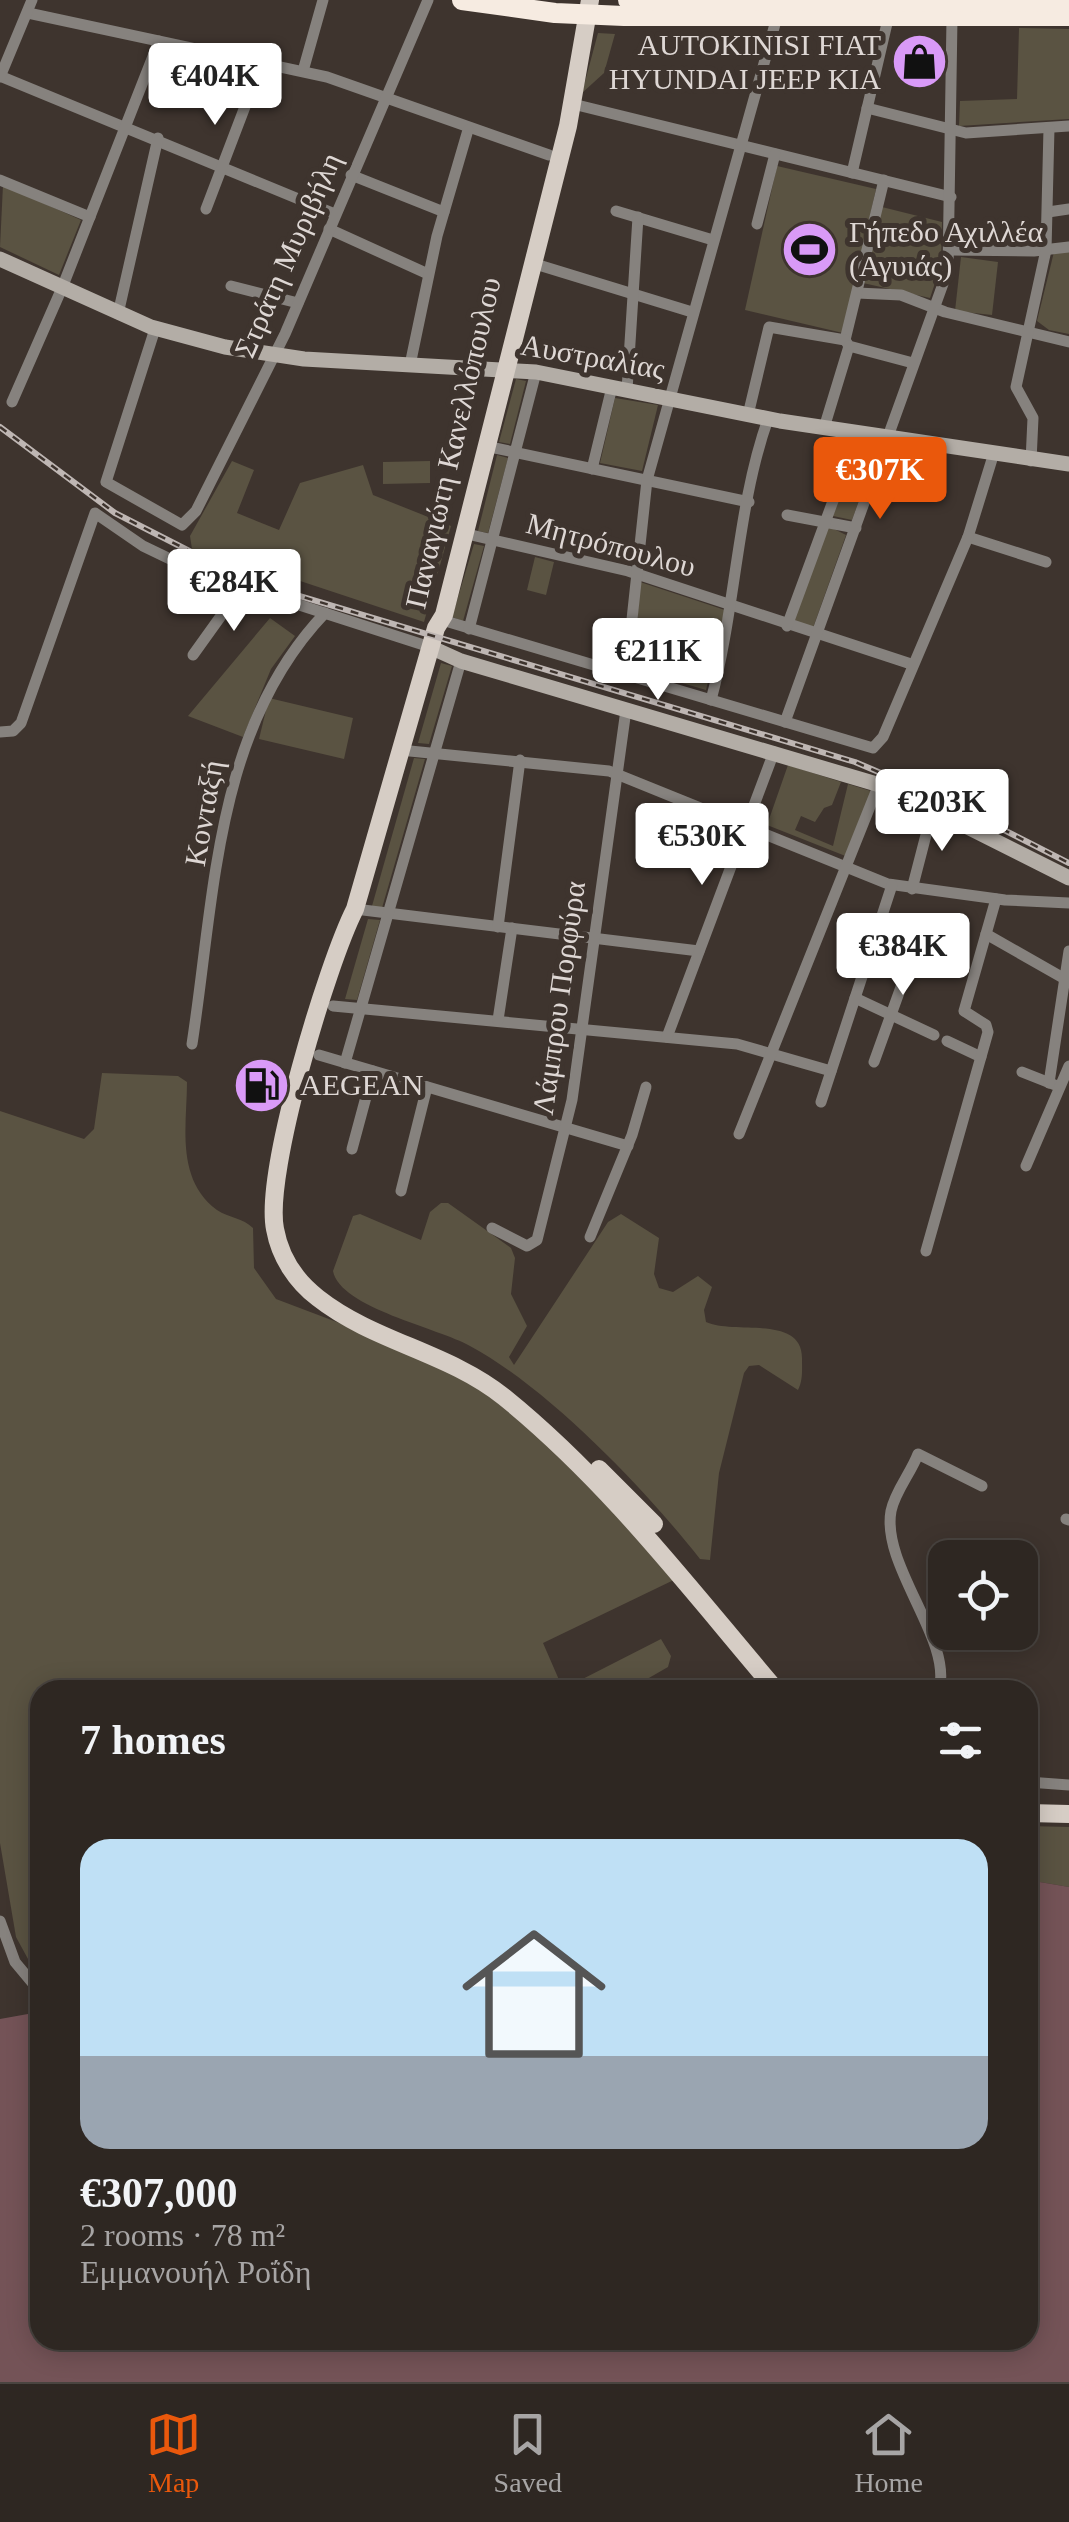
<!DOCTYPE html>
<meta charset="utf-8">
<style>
body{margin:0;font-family:Georgia,serif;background:#3a332f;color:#f1f3f6;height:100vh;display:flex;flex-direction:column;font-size:38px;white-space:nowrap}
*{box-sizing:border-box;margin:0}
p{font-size:32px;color:#a7a5a5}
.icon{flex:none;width:55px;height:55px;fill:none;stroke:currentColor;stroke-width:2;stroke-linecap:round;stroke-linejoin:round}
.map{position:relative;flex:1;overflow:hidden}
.panel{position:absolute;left:30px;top:1680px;width:1008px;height:670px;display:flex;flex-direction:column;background:#2e2722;border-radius:30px;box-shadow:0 5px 25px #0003,0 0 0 2px #494440}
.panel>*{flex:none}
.fabs{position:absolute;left:928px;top:1540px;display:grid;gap:20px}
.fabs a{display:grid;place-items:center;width:110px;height:110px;border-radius:20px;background:#2e2722;box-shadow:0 5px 25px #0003,0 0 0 2px #494440;font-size:50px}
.price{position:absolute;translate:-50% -85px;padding:0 22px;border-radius:10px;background:#fff;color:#222;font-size:32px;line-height:65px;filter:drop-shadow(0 2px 5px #0008)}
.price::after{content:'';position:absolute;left:50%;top:60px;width:30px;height:22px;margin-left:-15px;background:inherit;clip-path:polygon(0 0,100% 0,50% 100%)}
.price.current{background:#ea580c;color:#fff}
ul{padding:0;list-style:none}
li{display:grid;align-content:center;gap:20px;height:530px;padding:0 50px}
li span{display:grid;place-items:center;height:310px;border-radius:30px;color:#555}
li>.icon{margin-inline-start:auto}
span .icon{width:180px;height:180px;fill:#fffc;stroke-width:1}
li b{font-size:42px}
h2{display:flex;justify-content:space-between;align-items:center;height:120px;padding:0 50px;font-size:42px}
.tabs{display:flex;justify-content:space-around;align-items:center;height:140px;border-top:2px solid #494440;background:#2e2722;font-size:28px;color:#a7a5a5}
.tabs a{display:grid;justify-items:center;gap:5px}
.tabs .current{color:#ea580c}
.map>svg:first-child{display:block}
.green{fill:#5a5342}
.water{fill:#745357}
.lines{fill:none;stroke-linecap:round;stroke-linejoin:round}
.street{stroke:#86827e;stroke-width:11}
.secondary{stroke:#b3ada6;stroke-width:15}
.primary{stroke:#d6cdc5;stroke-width:18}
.highway{stroke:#f6ebe1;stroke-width:20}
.rail-casing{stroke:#beb6b3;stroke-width:6}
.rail{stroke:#3e342e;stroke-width:2.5;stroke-dasharray:8;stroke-linecap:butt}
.labels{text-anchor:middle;stroke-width:10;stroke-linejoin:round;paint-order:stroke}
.poi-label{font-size:30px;fill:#ded7d4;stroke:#3e342e;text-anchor:start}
.street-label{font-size:30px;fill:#ded7d4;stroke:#3e342e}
</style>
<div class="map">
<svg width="1069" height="2382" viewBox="0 0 1069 2382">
<rect width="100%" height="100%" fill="#3e342e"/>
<g class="green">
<polygon points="1019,28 1069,29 1069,119 959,126 960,101 1017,99"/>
<polygon points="598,33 615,34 604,73 582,93"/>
<polygon points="777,166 876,189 843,333 745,310"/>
<polygon points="3,185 81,220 59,275 0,247"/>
<polygon points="882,207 942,222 941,265 930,298 863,283"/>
<polygon points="1069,250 1069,334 1049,330 1037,321 1054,252"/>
<polygon points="961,257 998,262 992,315 955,311"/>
<polygon points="516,379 526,381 510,444 499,442"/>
<polygon points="615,398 658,405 642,471 600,463"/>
<polygon points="860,439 880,442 852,520 833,516"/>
<polygon points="497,455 508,458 488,533 478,531"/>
<polygon points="232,461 254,470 237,513 279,530 300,483 363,465 373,495 451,526 424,622 279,574 267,580 192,549 190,536"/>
<polygon points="430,461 430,483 383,484 383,462"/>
<polygon points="828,526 846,535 813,628 793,622"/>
<polygon points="474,544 484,546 463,621 452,617"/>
<polygon points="535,557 554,562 546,595 527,590"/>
<polygon points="640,582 725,610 706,690 634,669"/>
<polygon points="270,618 295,636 271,669 243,737 188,716"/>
<polygon points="441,663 452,666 429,744 418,743"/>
<polygon points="269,698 353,718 344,759 259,739"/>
<polygon points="414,758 425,759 382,908 372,906"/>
<polygon points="788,765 841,782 832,805 824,808 815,822 801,816 795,830 833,846 848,784 871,791 848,857 767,825"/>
<polygon points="368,919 380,920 357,1000 345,999"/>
<path d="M 102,1073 L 178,1076 L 187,1082 C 187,1124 175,1179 217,1210 C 229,1218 243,1218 253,1228 L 254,1268 L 276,1299 L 379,1338 L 474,1383 L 570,1464 L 680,1577 L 543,1643 L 563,1689 L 661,1639 L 671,1656 L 668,1667 L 628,1690 L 40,1690 L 40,1981 L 16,1937 L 0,1843 L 0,1111 L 84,1139 L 94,1129 Z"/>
<path d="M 441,1203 L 448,1203 L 511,1248 L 515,1258 L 511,1294 L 527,1326 L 509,1357 L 514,1365 L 608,1222 L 621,1214 L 659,1238 L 654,1274 L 659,1288 L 673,1292 L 698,1276 L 712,1287 L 704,1310 L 706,1322 C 734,1335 803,1314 802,1359 C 802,1370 803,1380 798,1390 L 759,1365 L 749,1366 L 744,1373 L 719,1473 L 710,1560 L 700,1559 C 645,1489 548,1388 470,1346 C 439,1328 340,1308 333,1271 L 353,1216 L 360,1214 L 421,1240 L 430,1212 Z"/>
<polygon points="1028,1826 1069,1827 1069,1887 1028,1880"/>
</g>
<polygon class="water" points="1028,1880 1069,1887 1069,2382 0,2382 0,2019 39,2012 40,2340 1028,2340"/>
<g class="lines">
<g class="street">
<polyline points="28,13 327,77 549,155"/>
<polyline points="303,71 323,0"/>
<polyline points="0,76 335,214"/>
<polyline points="0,77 32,0"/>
<polyline points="573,104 951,197"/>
<polyline points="867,108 966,133 1069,126"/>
<polyline points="852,173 888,19"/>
<polyline points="351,175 444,212"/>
<polyline points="0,180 90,217"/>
<polyline points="206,209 262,62"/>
<polyline points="616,211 713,240"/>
<polyline points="1048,212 1069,209"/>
<polyline points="757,224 775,154"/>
<polyline points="329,229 428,274"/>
<polyline points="950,250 1034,251 1069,247"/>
<polyline points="532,263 692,312"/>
<polyline points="231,286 298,303"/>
<polyline points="857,293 901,295 945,312 1069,342"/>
<polyline points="118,314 158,138"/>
<polyline points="155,329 106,482 182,525 196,511 285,334 428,0"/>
<polyline points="845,340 884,180"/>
<polyline points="410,365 437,236 468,130"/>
<polyline points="627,390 638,217"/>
<polyline points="12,402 62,288 159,41"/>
<polyline points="748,415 769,327 845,340 849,346 913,363"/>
<polyline points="824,428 849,346"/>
<polyline points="490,447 749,502"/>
<polyline points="993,456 968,537 1046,562"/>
<polyline points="1031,461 1033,418 1016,387 1046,250 1049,128"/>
<polyline points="592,469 612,387"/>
<polyline points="787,515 856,528"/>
<polyline points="467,534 628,571 911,664"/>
<polyline points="442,620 873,748 883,737 968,537"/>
<polyline points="787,626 858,433"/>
<polyline points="469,629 536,372"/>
<polyline points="193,655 241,588"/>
<polyline points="626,675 647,480 777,17"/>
<path d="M 711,700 C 736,608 737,506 768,419"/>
<polyline points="785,722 948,270 952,18"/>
<polyline points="0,732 13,731 21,723 95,513 143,546 197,572 430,647"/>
<polyline points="400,750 609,771 888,884 1005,900 1069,903"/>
<polyline points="912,889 933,808"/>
<polyline points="355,909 699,951"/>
<polyline points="498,927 520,760"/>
<polyline points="986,934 1065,979"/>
<polyline points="855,998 934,1035"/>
<polyline points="333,1006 737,1044 831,1071"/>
<polyline points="498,1020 512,928"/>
<polyline points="667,1037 774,752"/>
<polyline points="947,1041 981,1057"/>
<path d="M 192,1044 C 215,895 215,728 325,613"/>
<polyline points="319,1055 628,1146"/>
<polyline points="874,1062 910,962"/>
<polyline points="345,1063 461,661"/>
<polyline points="1022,1072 1055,1085"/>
<polyline points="1049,1083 1069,951"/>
<polyline points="821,1102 892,885"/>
<polyline points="739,1134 879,784"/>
<polyline points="352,1149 373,1071"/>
<polyline points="1026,1166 1069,1066"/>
<polyline points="401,1191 427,1087"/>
<polyline points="492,1228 527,1246 537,1240 572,1100 626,710"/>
<polyline points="590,1237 632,1135 646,1087"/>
<polyline points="926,1251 988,1032 986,1025 964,1011 996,899"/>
<polyline points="1066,1519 1069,1520"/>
<path d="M 939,1690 C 953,1640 881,1566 891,1511 C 895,1491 911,1473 918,1454 L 982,1486"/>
<polyline points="1028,1782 1069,1785"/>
<polyline points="0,1921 15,1962 40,1992"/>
</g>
<g class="secondary">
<polyline points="0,259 151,327 225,347 304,359 536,372 780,421 1069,464"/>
<polyline points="430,647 461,661 890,788 1069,878"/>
</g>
<g class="primary">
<path d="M 590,0 L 568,126 L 444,615 L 436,628 L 355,909 C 327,964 264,1173 275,1229 C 280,1257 296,1281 318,1298 C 374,1342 448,1352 504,1397 C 609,1482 689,1588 776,1690"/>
<polyline points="599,1469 654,1524"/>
<polyline points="1028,1813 1069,1814"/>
</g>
<g class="highway">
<polyline points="462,0 555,13 624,16 1069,16"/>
<polyline points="628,0 1069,2"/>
</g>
<defs>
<polyline id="rail" points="0,427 115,513 246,580 855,762 949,802 1069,863"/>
</defs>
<use href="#rail" class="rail-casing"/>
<use href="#rail" class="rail"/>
</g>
<defs>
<symbol id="shop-disc" viewBox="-11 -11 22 22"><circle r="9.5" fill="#d99af7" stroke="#3e342e"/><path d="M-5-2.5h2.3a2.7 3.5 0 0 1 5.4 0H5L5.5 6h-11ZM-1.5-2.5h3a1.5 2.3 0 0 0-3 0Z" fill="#111"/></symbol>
<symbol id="stadium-disc" viewBox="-11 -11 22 22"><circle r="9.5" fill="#d99af7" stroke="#3e342e"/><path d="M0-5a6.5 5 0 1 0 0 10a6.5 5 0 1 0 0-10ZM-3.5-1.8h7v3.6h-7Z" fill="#111"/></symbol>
<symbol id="fuel-disc" viewBox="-11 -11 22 22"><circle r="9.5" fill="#d99af7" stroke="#3e342e"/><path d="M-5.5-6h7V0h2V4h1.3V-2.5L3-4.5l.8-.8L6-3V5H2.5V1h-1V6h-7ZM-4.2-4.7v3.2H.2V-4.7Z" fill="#111"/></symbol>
</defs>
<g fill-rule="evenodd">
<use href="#shop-disc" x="888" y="30" width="63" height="63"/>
<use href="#stadium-disc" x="778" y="218" width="63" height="63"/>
<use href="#fuel-disc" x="230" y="1054" width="63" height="63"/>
</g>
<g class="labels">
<g class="poi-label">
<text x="881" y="55" text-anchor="end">AUTOKINISI FIAT<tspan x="881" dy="34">HYUNDAI JEEP KIA</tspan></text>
<text x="849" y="242">Γήπεδο Αχιλλέα<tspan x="849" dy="34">(Αγυιάς)</tspan></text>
<text x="300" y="1095">AEGEAN</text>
</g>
<g class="street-label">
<text transform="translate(288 255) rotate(-66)" y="10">Στράτη Μυριβήλη</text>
<text transform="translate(593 357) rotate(10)" y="10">Αυστραλίας</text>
<text transform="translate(453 443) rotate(-77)" y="10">Παναγιώτη Κανελλόπουλου</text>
<text transform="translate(611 545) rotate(15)" y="10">Μητρόπουλου</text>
<text transform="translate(204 813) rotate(-80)" y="10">Κονταξή</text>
<text transform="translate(559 998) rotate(-82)" y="10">Λάμπρου Πορφύρα</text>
</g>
</g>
</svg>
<div class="fabs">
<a><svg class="icon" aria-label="locate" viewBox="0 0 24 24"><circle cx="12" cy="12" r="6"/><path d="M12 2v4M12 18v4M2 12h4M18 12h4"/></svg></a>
</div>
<b class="price" style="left:215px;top:128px">€404K</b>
<b class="price current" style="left:880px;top:522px">€307K</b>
<b class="price" style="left:234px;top:634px">€284K</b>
<b class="price" style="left:658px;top:703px">€211K</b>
<b class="price" style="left:942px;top:854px">€203K</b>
<b class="price" style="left:702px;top:888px">€530K</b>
<b class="price" style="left:903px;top:998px">€384K</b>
<section class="panel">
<h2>7 homes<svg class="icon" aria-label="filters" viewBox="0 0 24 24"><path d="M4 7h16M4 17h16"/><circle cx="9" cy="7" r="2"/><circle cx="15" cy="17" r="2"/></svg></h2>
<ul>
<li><span style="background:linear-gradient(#bfe0f5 70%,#9aa5b1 0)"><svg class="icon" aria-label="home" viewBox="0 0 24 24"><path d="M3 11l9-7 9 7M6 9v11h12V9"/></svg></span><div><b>€307,000</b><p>2 rooms · 78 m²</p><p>Εμμανουήλ Ροΐδη</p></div></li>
</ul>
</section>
</div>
<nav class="tabs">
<a class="current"><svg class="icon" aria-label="map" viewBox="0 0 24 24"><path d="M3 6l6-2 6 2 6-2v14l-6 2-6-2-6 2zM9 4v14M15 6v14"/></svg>Map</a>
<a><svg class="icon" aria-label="saved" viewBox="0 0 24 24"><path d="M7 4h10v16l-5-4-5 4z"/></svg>Saved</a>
<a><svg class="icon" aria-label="home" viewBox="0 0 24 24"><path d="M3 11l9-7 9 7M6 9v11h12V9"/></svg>Home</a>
</nav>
